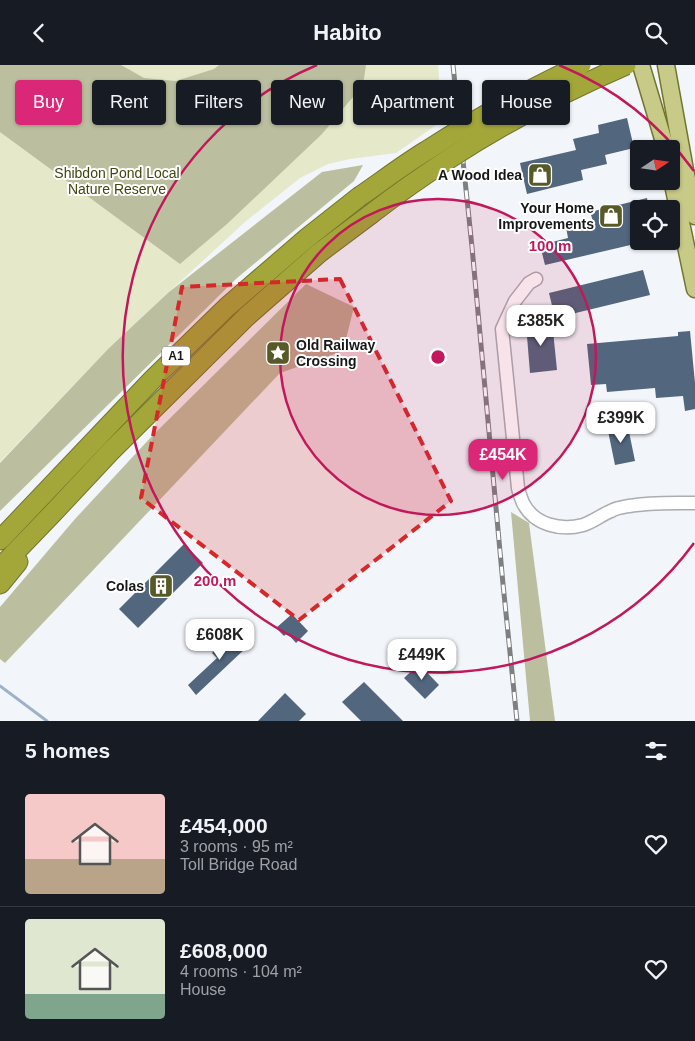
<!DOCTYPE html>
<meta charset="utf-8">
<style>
body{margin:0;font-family:Arial,sans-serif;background:#20242c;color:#f1f3f6;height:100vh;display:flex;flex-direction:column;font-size:19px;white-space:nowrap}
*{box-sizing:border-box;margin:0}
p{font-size:16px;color:#9ea1a6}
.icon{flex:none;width:28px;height:28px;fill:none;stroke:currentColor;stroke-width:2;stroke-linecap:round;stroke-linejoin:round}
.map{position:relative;height:656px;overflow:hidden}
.sheet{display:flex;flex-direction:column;background:#171b24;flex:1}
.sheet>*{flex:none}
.banner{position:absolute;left:15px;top:15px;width:665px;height:45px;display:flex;gap:10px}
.needle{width:32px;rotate:77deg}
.tools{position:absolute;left:630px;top:75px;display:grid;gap:10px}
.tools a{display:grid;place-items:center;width:50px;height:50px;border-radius:5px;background:#171b24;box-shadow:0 1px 4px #0004;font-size:25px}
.price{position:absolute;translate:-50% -42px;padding:0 11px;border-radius:10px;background:#fff;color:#222;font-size:16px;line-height:32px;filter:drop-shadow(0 1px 2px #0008)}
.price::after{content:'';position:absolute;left:50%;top:30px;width:15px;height:11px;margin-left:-8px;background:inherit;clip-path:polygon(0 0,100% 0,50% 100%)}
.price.selected{background:#db2777;color:#fff}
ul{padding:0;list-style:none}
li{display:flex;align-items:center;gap:15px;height:125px;padding:0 25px}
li+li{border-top:1px solid #363941}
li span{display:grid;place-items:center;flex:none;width:140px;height:100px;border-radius:5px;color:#555}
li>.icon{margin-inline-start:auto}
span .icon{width:60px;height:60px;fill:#fffc;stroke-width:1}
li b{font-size:21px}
h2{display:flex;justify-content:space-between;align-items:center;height:60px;padding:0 25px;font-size:21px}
.tag{padding:0 18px;border-radius:5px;background:#171b24;box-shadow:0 1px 4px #0004;font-size:18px;line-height:45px}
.tag.selected{background:#db2777;color:#fff}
header{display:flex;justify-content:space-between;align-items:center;height:65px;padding:0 25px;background:#171b24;font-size:22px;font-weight:800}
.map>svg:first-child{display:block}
.green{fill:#e5e8c9}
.forest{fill:#bcbf9f}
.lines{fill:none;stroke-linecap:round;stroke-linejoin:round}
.stream{stroke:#9cb2cb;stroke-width:3}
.building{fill:#52667d}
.minor-casing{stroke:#aaadb1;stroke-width:15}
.major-casing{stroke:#72752d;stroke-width:19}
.highway-casing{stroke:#72752d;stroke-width:21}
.minor{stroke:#fff;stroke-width:12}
.major{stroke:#c8ca88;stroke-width:16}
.highway{stroke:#a3a739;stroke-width:19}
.rail-casing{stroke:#7d7f81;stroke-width:5}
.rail{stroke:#fff;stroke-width:3;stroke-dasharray:9;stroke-linecap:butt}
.highway-bridge-casing{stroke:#72752d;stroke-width:21;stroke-linecap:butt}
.highway-bridge{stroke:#a3a739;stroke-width:19}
.marked{fill:#d62828;fill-opacity:0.2;stroke:#d62828;stroke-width:4;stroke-dasharray:10 6;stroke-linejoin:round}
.ring{fill:none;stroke:#c2185b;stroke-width:2.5}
.labels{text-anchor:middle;stroke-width:4;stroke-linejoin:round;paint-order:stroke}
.shield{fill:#fff;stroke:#5c5d5d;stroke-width:1}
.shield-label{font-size:12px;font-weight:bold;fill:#161718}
.park-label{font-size:14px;fill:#44450e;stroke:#fff}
.poi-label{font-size:14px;font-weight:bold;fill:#161718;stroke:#fff;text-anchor:end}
.centre{fill:#c2185b;stroke:#fff;stroke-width:2.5}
.ring-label{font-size:15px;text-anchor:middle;font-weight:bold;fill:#c2185b;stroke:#fff;stroke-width:4;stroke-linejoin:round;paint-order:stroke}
</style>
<header><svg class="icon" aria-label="back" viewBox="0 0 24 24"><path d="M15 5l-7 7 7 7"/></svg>Habito<svg class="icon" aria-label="search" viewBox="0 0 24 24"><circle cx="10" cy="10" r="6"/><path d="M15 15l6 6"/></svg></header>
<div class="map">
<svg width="695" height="656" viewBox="0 0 695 656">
<rect width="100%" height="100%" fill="#f2f5f9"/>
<polygon class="green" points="0,0 438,0 442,56 396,88 350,94 328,99 300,113 246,156 169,227 109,283 0,397"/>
<g class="forest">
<polygon points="0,0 121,0 144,13 176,16 214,4 219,0 366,0 363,20 322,69 227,159 180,199 0,67"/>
<polygon points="363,100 354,116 237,213 0,446 0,398 109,283 169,227 322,107"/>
<polygon points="306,219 354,242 343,286 280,308 5,598 0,594 0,542 75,454 153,370"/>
<polygon points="511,447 529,458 555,656 530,656"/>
</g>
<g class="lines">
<polyline class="stream" points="0,621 47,656"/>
</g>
<g class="building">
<polygon points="627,53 634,83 605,90 607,99 581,105 583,115 527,129 520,98 576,85 573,74 599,68 598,60"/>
<polygon points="647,133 649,144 639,144 639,178 545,200 540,180 568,173 566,162 593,156 590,147"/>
<polygon points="643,205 650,230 555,253 549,228"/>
<polygon points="552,256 557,305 530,308 526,259"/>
<polygon points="690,266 695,318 695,344 685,346 683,331 656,333 655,323 607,327 606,319 591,320 587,279 678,271 678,267"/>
<polygon points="627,357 635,396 615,400 607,361"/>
<polygon points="184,479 203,498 138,563 119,544"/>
<polygon points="292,549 308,566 296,578 287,568 284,571 276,563"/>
<polygon points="235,565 249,580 196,630 188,620 217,593 212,588"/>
<polygon points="419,599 439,620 425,634 404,613"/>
<polygon points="364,617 403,656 361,656 342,637"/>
<polygon points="285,628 306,649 299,656 258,656"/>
</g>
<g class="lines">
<defs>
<path id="minor" d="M 536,214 L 529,218 L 515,236 L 502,264 L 518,423 C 519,428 521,433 523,438 C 534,460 561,466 583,460 C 593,457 601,450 611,446 C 616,443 623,442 629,441 C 651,437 673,438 695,438"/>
<g id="major">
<polyline points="641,0 666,84"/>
<polyline points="666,0 685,105 695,151"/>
<polyline points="671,110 695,224"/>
</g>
<g id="highway">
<polyline points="0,475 153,314 227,242 307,173 359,132"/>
<polyline points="0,503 52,449 110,387 246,252 319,188 371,149"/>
<polyline points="0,519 18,497"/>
</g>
</defs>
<use href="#minor" class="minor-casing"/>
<use href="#major" class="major-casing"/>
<use href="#highway" class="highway-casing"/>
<use href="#minor" class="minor"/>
<use href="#major" class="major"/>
<use href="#highway" class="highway"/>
<defs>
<polyline id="rail" points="453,0 472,182 503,519 517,656"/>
</defs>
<use href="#rail" class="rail-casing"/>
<use href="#rail" class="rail"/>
<defs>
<g id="highway-bridge">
<path d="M 359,132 C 381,117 403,100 426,86 C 476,54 527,25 581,0"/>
<path d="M 371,149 C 397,129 424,110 452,92 C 507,56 566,26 626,0"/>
</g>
</defs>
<use href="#highway-bridge" class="highway-bridge-casing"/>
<use href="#highway-bridge" class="highway-bridge"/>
</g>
<path class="marked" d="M 340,214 L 451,436 L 299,555 L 141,433 L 182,222 Z"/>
<circle cx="438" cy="292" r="158" fill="#c2185b" fill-opacity=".12"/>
<g class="ring">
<circle cx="438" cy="292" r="158"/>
<path d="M694 478A316 316 0 1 1 317 0M559 0A316 316 0 0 1 694 106"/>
</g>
<defs>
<symbol id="shop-square" viewBox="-11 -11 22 22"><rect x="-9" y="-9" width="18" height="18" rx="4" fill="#575927" stroke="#fff"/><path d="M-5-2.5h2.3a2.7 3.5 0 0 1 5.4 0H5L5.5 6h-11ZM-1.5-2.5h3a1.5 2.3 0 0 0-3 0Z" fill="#fff"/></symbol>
<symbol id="sight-square" viewBox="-11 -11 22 22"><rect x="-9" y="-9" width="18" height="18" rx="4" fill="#575927" stroke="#fff"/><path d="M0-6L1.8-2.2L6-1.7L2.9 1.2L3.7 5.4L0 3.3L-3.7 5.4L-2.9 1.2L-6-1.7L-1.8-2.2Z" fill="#fff"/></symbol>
<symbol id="building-square" viewBox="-11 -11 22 22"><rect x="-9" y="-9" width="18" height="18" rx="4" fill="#575927" stroke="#fff"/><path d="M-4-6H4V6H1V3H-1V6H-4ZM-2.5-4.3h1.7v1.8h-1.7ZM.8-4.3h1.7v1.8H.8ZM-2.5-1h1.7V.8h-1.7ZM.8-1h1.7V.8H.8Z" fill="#fff"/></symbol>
</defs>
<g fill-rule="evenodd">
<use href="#shop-square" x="526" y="96" width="28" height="28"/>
<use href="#shop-square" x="597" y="137" width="28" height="28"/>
<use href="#sight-square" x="264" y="274" width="28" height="28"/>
<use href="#building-square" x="147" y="507" width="28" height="28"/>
</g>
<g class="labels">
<rect class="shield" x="162" y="281.5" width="28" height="19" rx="4"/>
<g class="shield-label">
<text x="176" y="295">A1</text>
</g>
<g class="park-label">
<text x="117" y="113">Shibdon Pond Local<tspan x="117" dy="16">Nature Reserve</tspan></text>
</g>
<g class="poi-label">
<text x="522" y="115">A Wood Idea</text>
<text x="594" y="148">Your Home<tspan x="594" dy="16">Improvements</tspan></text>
<text x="296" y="285" text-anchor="start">Old Railway<tspan x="296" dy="16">Crossing</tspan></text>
<text x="144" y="526">Colas</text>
</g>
</g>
<circle cx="438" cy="292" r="8" class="centre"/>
<g class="ring-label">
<text x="550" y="186">100 m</text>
<text x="215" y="521">200 m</text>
</g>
</svg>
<div class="tools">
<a><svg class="needle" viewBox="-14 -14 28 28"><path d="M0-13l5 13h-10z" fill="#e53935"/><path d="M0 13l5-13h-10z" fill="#9ea1a6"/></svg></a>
<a><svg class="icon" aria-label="locate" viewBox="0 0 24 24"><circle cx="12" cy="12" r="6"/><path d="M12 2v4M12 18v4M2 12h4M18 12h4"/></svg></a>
</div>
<b class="price" style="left:541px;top:282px">£385K</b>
<b class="price" style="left:621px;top:379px">£399K</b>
<b class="price selected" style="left:503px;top:416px">£454K</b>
<b class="price" style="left:220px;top:596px">£608K</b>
<b class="price" style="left:422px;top:616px">£449K</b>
<div class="banner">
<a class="tag selected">Buy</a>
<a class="tag">Rent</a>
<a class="tag">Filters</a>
<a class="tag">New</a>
<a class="tag">Apartment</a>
<a class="tag">House</a>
</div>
</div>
<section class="sheet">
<h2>5 homes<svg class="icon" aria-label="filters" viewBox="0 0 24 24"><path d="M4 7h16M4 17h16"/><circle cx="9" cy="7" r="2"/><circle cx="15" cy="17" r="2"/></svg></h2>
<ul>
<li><span style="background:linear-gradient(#f6c9c9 65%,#b9a48a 0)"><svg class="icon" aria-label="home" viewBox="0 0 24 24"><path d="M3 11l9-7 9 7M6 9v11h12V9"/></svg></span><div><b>£454,000</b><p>3 rooms · 95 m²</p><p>Toll Bridge Road</p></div><svg class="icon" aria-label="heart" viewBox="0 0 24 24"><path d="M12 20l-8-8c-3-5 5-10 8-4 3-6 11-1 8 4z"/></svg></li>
<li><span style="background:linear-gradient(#dfe7d0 75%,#7fa58c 0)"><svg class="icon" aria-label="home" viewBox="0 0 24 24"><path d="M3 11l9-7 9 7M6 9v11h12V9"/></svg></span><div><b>£608,000</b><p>4 rooms · 104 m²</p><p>House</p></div><svg class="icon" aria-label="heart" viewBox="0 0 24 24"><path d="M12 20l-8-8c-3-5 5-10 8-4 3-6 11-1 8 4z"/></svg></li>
</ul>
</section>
